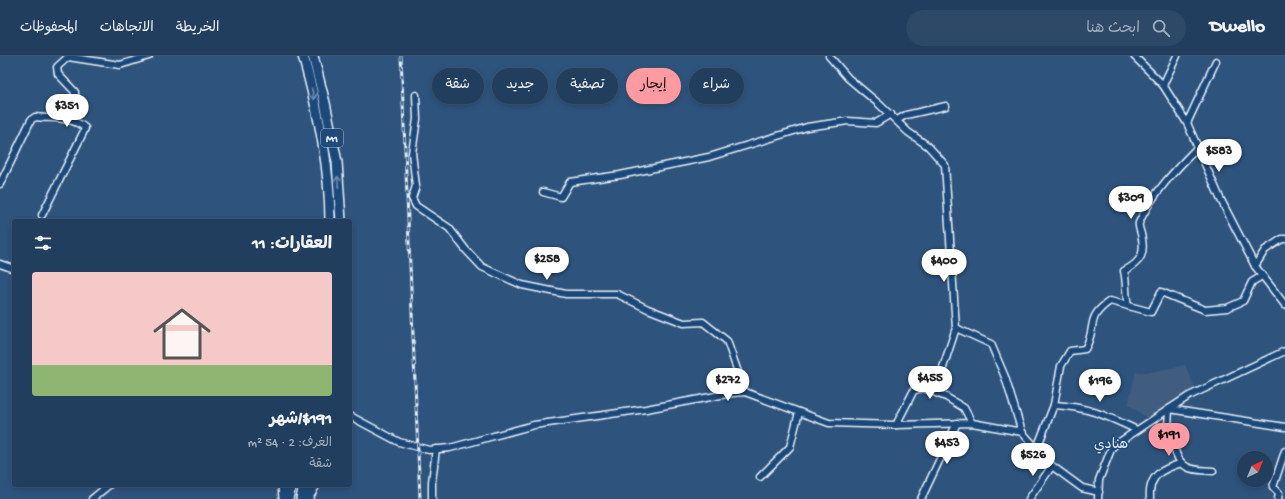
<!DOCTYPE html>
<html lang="ar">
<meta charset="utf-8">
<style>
body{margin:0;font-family:"Gochi Hand","Playpen Sans Arabic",sans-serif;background:#2e4967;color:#f1f3f6;direction:rtl;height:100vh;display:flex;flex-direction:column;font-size:15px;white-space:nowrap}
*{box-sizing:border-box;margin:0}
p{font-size:13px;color:#a2aebc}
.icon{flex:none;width:22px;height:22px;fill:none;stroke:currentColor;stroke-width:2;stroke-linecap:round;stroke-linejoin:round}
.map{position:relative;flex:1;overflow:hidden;direction:ltr}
.panel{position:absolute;left:12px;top:163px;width:340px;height:268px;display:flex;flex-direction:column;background:#223e5e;border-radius:4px;box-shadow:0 2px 6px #0003,0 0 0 1px #3f5773;direction:rtl}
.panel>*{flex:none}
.top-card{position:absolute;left:364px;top:12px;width:380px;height:36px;direction:rtl;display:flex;gap:8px}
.needle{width:26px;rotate:44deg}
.fabs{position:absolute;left:1237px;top:395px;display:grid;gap:8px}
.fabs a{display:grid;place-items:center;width:36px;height:36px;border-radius:50%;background:#223e5e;box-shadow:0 2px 6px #0003,0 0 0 1px #3f5773;font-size:20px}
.price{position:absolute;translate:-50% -34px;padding:0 9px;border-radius:14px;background:#fff;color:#222;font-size:13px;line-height:26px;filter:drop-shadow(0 1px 2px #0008)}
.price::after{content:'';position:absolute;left:50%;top:24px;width:12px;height:9px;margin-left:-6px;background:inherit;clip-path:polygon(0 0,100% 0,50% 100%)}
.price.current{background:#ff9aa2;color:#111}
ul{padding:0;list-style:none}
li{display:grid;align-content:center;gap:8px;height:212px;padding:0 20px}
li+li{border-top:1px solid #3f5773}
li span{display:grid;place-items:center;height:124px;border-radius:4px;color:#555}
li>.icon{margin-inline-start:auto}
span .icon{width:72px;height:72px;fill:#fffc;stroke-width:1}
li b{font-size:17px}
h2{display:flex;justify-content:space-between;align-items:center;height:48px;padding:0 20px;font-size:17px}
.pill{padding:0 14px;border-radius:18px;background:#223e5e;box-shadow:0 2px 6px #0003,0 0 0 1px #3f5773;font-size:14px;line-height:36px}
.pill.current{background:#ff9aa2;color:#111}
header{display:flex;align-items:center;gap:24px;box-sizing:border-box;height:56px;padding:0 20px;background:#223e5e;border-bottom:1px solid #3f5773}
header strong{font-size:19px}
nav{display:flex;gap:22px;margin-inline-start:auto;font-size:14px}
.search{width:280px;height:36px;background:#2e4967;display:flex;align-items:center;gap:10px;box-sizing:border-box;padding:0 14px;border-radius:22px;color:#a2aebc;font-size:15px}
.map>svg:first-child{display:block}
.built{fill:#405d80}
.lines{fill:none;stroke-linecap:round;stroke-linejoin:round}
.minor-casing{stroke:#e8f1f8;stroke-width:9}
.highway-casing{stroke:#e8f1f8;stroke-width:12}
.minor{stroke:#1f4a7a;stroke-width:6}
.highway{stroke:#1f4a7a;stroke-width:9}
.rail-casing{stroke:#e8f1f8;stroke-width:3}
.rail{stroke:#1f4a7a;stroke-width:1.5;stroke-dasharray:4.5;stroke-linecap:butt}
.oneway{stroke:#6f8dac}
.labels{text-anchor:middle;stroke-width:3;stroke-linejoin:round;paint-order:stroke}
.shield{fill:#1f4a7a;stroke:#acbfd2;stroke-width:1}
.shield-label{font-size:11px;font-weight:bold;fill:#e8f1f8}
.quarter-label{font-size:14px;fill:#e8f1f8;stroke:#1f4a7a}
</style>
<header>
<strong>Dwello</strong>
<div class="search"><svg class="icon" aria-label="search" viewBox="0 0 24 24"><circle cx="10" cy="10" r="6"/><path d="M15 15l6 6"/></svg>ابحث هنا</div>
<nav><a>الخريطة</a><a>الاتجاهات</a><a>المحفوظات</a></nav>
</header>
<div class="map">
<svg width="1285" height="443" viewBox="0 0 1285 443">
<rect width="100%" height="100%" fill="#2e537d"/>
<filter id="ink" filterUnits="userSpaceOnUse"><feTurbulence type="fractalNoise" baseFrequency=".025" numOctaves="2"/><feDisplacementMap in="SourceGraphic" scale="8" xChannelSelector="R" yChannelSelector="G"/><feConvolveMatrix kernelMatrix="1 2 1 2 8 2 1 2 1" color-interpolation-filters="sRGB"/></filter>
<g filter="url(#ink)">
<polygon class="built" points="1185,309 1196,334 1147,362 1128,348 1136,316 1150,316"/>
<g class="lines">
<defs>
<g id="minor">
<polyline points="829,0 848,22 879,48 908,76 928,90 945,109 956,272 991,288 1005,321 1022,376"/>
<polyline points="1134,0 1163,29 1187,67 1220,142 1255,210 1285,249"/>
<polyline points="1163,29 1177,0"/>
<polyline points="416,39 417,63 412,97 416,130 412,142 416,150 449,172 466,194 482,211 522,229 566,238 617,238 648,253 684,267 703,266 727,285 745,336"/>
<polyline points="65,63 75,48 75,36 58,18 57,11 68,1 120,9 149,0"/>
<polyline points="897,64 906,59 946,50"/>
<polyline points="1187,67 1216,5"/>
<path d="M 0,128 L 31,64 L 35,61 C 52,63 72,60 85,72 L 83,77 L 42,159"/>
<polyline points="543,136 561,141 570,126 620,119 709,101 807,71 848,65 876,67 891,58"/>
<polyline points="0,208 14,213"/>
<polyline points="1255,210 1265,194 1282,183 1285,183"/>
<path d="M 1128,250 C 1125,238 1127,227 1124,215 C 1141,206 1146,198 1141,178 C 1140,174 1138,170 1139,167 C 1151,139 1177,112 1198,91"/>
<polyline points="935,336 956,272"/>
<path d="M 1054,349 C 1089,351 1107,360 1137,374"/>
<polyline points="350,360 399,386 429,394 450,392 534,369 646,353 732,337 745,336 829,367 896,369 972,367 1022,376 1052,410 1082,432 1099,436"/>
<polyline points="896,369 914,334 924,332 946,341 964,352 972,367"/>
<path d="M 1037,392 L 1054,349 L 1061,310 L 1070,295 L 1085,293 C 1098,270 1084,263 1110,245 L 1151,256 L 1161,236 L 1205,254 L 1227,252 L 1243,245 L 1252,226 L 1262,220"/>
<path d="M 1213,415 C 1205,414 1194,415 1187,411 C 1177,406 1172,390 1174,380 L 1168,372 L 1169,353 L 1189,340 L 1285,295"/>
<polyline points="760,421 790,391 799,356"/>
<polyline points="92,443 109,429"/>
<polyline points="432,443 432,426 436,393"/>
<polyline points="921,443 957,367"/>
<polyline points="1029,443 1052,410"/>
<polyline points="1098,443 1099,424 1112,391 1169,353 1285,371"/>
<path d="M 1150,443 C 1148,419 1162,413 1182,407"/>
<polyline points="1278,443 1279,437 1273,431 1285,395"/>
</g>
<g id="highway">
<path d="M 303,0 C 318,53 330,109 330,165"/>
<polyline points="313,0 325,47 337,106 341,165"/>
<polyline points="283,429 284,443"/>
<polyline points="288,443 291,429"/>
<polyline points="301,443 304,429"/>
<polyline points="307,443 315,429"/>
</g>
</defs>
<use href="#minor" class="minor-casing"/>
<use href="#highway" class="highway-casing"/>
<use href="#minor" class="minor"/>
<use href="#highway" class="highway"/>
<defs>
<polyline id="rail" points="401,0 420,443"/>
</defs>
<use href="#rail" class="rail-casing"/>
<use href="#rail" class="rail"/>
</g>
<defs><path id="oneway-shaft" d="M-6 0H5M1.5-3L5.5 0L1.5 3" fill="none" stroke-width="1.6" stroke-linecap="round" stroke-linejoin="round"/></defs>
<g class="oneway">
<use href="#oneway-shaft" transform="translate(313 38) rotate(75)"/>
<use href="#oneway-shaft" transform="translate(338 126) rotate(-94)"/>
</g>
</g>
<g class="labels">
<rect class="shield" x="321" y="73" width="22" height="18" rx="3"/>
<g class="shield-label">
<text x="332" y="86">M1</text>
</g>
<g class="quarter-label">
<text x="1111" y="392">هنادي</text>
</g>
</g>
</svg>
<div class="fabs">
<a><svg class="needle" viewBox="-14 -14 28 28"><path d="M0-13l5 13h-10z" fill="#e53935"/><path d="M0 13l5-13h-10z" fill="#a2aebc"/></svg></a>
</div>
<b class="price" style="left:67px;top:72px">$351</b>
<b class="price" style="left:1219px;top:117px">$583</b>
<b class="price" style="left:1131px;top:164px">$309</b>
<b class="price" style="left:547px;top:225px">$258</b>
<b class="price" style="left:944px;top:227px">$400</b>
<b class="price" style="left:930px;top:344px">$455</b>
<b class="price" style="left:728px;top:346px">$272</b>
<b class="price" style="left:1100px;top:347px">$196</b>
<b class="price current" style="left:1169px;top:401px">$191</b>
<b class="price" style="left:947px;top:409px">$453</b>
<b class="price" style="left:1033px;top:421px">$526</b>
<div class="top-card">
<a class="pill">شراء</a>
<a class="pill current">إيجار</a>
<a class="pill">تصفية</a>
<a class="pill">جديد</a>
<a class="pill">شقة</a>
</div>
<section class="panel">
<h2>العقارات: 11<svg class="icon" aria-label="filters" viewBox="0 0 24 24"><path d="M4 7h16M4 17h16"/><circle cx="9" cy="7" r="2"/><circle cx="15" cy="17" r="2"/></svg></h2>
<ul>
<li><span style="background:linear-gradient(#f6c9c9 75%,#8fb573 0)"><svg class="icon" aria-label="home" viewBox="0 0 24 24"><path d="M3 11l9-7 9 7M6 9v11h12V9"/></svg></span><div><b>$191/شهر</b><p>الغرف: 2 · 54 m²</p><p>شقة</p></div></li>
</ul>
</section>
</div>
